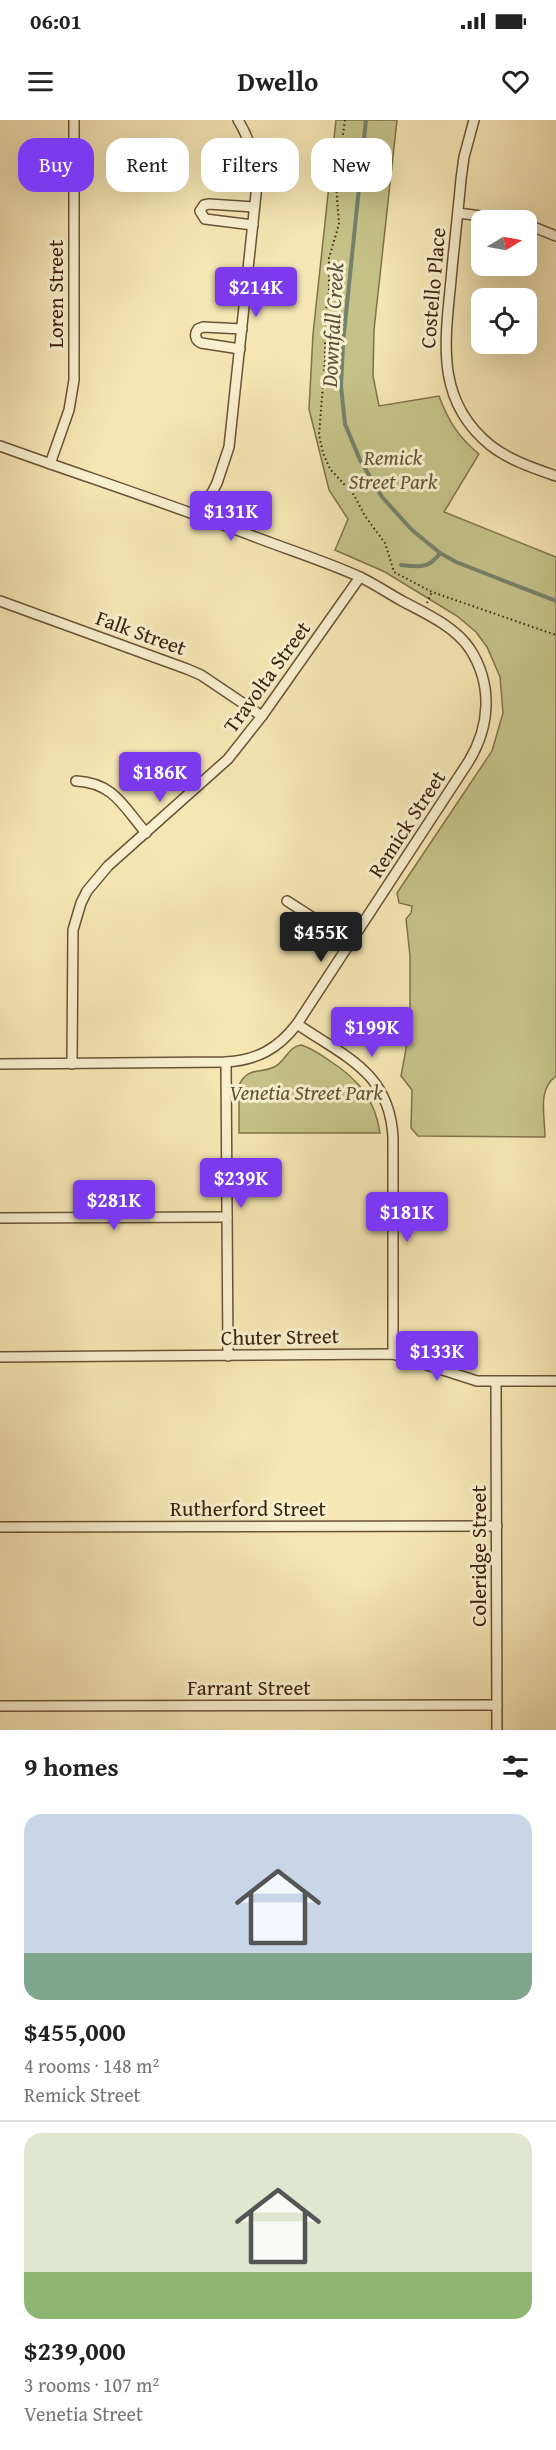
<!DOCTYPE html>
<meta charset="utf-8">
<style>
body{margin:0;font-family:"Gentium Book Plus",serif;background:#f2f2f2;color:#222;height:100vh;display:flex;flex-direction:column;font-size:22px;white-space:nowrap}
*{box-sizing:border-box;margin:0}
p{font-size:20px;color:#767676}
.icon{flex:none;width:33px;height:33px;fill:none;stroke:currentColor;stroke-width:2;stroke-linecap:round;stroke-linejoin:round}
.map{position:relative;height:1610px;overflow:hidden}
.drawer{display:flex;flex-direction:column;background:#fff;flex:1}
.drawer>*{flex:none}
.top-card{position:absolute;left:18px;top:18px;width:520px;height:54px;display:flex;gap:12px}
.needle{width:39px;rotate:80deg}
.fabs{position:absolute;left:471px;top:90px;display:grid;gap:12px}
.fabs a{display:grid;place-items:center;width:66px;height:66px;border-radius:12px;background:#fff;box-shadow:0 6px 24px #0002;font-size:30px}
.price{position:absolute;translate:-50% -51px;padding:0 14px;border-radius:6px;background:#7c3aed;color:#fff;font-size:20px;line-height:39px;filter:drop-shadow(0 2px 3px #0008)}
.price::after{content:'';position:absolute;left:50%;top:36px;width:18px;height:14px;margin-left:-9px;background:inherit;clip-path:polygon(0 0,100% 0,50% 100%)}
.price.active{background:#222;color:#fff}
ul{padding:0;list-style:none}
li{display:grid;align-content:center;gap:12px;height:318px;padding:0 24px}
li+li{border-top:2px solid #e0e0e0}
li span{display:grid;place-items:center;height:186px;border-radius:18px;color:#555}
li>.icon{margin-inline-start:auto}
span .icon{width:108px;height:108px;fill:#fffc;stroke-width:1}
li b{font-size:26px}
h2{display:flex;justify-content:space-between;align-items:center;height:72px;padding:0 24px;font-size:26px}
.chip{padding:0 21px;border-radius:18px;background:#fff;box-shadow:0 6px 24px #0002;font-size:21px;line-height:54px}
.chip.active{background:#7c3aed;color:#fff}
.status{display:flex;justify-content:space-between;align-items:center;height:42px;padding:0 30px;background:#fff;direction:ltr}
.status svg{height:16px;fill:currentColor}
header{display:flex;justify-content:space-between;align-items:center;height:78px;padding:0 24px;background:#fff;font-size:27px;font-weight:600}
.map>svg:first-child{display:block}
.green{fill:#c4c287;stroke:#80724a;stroke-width:1.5}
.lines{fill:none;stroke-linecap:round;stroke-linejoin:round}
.stream{stroke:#75816b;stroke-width:4}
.minor-casing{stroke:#6a5336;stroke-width:12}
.path{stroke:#3b220c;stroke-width:2;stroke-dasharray:1.5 3;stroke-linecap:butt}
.minor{stroke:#f8efce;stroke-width:9}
.labels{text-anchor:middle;stroke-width:6;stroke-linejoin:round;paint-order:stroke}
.street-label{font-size:21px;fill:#3b220c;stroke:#f8efce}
.park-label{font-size:21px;font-style:italic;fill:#645231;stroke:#f8efce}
.water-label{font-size:22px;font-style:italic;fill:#58513c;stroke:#f8efce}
</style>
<div class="status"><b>06:01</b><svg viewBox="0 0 49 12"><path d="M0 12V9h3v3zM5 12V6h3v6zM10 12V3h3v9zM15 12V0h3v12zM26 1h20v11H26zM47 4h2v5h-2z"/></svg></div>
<header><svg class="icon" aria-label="menu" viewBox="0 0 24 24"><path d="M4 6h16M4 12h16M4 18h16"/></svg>Dwello<svg class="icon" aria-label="heart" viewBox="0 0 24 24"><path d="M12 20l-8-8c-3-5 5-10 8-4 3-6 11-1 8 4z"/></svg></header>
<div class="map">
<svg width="556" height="1610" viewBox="0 0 556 1610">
<rect width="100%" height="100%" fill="#f5e6b4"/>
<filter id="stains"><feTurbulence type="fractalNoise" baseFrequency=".00333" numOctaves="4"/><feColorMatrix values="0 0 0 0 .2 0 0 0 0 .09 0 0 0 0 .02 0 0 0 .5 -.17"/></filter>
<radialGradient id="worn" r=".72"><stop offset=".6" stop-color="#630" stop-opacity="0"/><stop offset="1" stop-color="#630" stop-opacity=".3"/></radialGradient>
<g class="green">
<path d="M 336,0 L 397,0 L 374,210 L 373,256 L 379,286 L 439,276 C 448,300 458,317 479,334 L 444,392 L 556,437 L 556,956 C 537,970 545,996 545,1017 L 418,1016 L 411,1008 L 412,970 L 401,956 L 410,907 L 410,836 L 406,799 L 411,793 L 412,786 L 399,783 L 397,773 L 492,631 L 503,593 L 500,557 L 487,527 L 476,512 L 457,496 L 385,452 L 335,430 L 348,399 L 329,370 L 309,289 L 313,214 Z"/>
<path d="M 301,925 C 312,928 321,935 330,941 C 358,959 375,979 380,1013 L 239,1013 L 239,965 C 249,945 261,955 276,946 C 287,939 288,927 301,925 Z"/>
</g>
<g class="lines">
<g class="stream">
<polyline points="366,0 343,223 341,266 345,304 360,340 382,377 412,410 440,433 456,442 556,481"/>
<path d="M 401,445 C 419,447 429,449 440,433"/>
</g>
<defs>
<g id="minor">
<path d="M 474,0 L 464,37 L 461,59 C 458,93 454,126 451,160 C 445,222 435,280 490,325 C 509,340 533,348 556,356"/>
<polyline points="458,93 512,100"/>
<polyline points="526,104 556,116"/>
<polyline points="253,105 205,99 200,91 204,85 209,84 254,87"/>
<path d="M 240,229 L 201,223 C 195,220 194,214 198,209 L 203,207 L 242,209"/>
<path d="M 0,326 C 86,357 173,385 258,418 C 292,431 327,442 360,457 C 375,464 389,474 404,482 C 427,494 455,507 470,529 C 493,565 490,606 469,641 L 297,904 C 278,929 257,940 226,942 L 0,944"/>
<polyline points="50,344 69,290 74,260 74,0"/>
<path d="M 200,396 L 217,363 L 229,327 L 256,74 C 258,47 252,23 238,0"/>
<polyline points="0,481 187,549 201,555 262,596"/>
<path d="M 76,661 C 114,663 123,686 146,713"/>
<polyline points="287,781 351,822"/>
<path d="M 297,904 C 345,937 390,952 393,1018 L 393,1234"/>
<polyline points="226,942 228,1236"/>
<polyline points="72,944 73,810 81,783 87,771 108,746 228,639 262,596 360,457"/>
<polyline points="0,1098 227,1097"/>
<polyline points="0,1237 393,1234 477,1261 556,1261"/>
<polyline points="496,1262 497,1610"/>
<polyline points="0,1407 497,1406"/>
<polyline points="0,1586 497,1585"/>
</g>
</defs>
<use href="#minor" class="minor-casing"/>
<g class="path">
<polyline points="345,0 336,64 339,104 329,138 329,171 325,198 325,240 319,315 323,333 330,349 354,375 365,396 385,423 394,452 432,472 556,515"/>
<polyline points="427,483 432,472"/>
</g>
<use href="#minor" class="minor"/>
</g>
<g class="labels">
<g class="street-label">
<text transform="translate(433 168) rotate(-85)" y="7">Costello Place</text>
<text transform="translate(56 174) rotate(-90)" y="7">Loren Street</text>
<text transform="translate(141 513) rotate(20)" y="7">Falk Street</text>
<text transform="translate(267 557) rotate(-54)" y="7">Travolta Street</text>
<text transform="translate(407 704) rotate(-57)" y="7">Remick Street</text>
<text transform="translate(280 1217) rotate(-1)" y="7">Chuter Street</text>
<text x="248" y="1396">Rutherford Street</text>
<text transform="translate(479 1436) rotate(-90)" y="7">Coleridge Street</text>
<text x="249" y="1575">Farrant Street</text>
</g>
<g class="park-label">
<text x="393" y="345">Remick<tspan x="393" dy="24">Street Park</tspan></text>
<text x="306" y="980">Venetia Street Park</text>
</g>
<g class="water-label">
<text transform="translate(332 205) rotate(-87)" y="8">Downfall Creek</text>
</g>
</g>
<rect width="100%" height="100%" filter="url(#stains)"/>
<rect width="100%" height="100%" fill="url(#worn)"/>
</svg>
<div class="fabs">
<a><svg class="needle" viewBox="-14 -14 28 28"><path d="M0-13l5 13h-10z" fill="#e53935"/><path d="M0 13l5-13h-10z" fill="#767676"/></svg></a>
<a><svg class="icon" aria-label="locate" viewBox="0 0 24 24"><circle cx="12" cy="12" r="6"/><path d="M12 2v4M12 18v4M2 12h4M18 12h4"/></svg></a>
</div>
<b class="price" style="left:256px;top:198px">$214K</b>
<b class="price" style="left:231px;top:422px">$131K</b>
<b class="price" style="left:160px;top:683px">$186K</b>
<b class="price active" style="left:321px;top:843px">$455K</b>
<b class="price" style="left:372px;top:938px">$199K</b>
<b class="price" style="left:241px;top:1089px">$239K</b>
<b class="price" style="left:114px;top:1111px">$281K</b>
<b class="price" style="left:407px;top:1123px">$181K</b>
<b class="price" style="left:437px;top:1262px">$133K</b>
<div class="top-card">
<a class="chip active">Buy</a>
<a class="chip">Rent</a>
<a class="chip">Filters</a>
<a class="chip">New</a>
</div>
</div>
<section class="drawer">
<h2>9 homes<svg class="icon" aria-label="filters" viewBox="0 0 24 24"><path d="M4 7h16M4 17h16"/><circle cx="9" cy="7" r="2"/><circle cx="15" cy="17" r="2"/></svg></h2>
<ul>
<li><span style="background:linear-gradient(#c9d6e8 75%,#7fa58c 0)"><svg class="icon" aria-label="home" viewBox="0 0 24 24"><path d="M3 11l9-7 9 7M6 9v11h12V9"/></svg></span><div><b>$455,000</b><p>4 rooms · 148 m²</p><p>Remick Street</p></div></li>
<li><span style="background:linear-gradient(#dfe7d0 75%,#8fb573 0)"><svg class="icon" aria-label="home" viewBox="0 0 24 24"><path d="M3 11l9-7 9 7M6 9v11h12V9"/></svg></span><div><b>$239,000</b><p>3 rooms · 107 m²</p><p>Venetia Street</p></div></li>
</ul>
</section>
